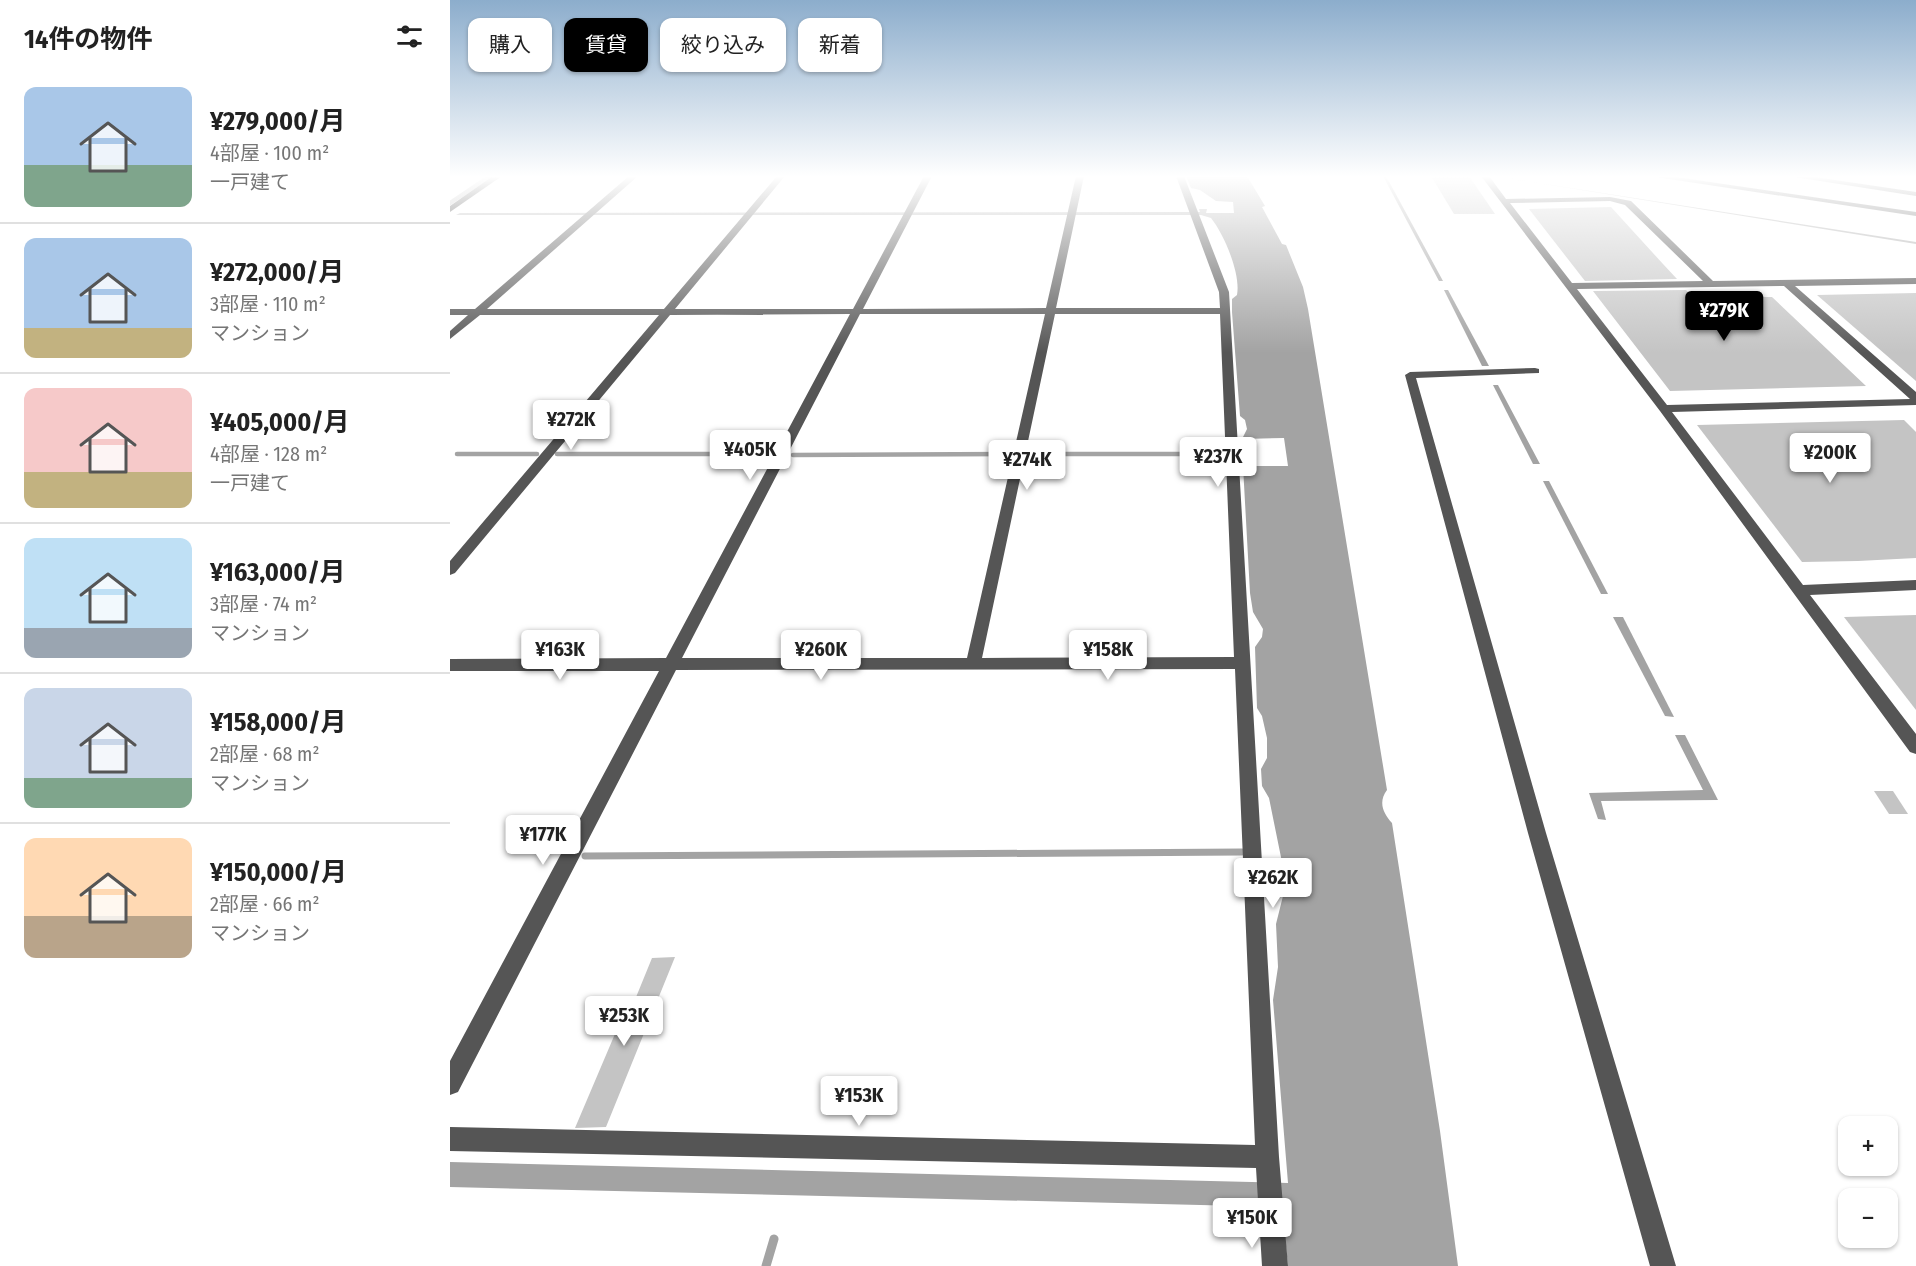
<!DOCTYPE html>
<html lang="ja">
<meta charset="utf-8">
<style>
body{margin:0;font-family:"Fira Sans Condensed","Noto Sans JP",sans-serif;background:#f2f2f2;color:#222;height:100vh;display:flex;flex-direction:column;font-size:22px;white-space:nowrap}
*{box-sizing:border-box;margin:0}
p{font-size:20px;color:#767676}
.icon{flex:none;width:33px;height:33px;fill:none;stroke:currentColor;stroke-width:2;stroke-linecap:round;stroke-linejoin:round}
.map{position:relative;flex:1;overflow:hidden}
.drawer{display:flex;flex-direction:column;background:#fff;width:450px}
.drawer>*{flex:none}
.guide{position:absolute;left:18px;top:18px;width:570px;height:54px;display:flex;gap:12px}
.controls{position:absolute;left:1388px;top:1116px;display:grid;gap:12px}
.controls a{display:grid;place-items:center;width:60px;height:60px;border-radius:12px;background:#fff;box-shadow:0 2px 4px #0004;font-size:30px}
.price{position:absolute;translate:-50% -51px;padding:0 14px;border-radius:6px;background:#fff;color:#222;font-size:20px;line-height:39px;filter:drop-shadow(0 2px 3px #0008)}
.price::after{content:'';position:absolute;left:50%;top:36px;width:18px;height:14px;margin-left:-9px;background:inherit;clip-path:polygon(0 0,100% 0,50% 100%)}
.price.current{background:#000;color:#fff}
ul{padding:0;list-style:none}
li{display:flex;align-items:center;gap:18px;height:150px;padding:0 24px}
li+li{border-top:2px solid #e0e0e0}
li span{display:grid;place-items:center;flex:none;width:168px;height:120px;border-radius:12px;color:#555}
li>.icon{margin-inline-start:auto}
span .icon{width:72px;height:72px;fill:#fffc;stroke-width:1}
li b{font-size:26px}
h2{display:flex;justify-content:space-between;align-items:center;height:72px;padding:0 24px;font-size:26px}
.pill{padding:0 21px;border-radius:12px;background:#fff;box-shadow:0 2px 4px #0004;font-size:21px;line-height:54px}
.pill.current{background:#000;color:#fff}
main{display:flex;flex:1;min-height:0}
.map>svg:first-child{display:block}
.water{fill:#a3a3a3}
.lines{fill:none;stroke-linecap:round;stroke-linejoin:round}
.stream-far3{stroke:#a3a3a3;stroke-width:4}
.stream-far2{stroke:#a3a3a3;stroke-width:4.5}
.stream-far1{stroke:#a3a3a3;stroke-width:7}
.stream{stroke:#a3a3a3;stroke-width:9}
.building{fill:#c4c4c4}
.minor{fill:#555;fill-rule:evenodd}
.major{fill:#000;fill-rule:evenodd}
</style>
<main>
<section class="drawer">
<h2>14件の物件<svg class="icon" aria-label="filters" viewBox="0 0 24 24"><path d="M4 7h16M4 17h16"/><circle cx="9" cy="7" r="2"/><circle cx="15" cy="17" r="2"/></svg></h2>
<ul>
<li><span style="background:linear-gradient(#a9c7e8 65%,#7fa58c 0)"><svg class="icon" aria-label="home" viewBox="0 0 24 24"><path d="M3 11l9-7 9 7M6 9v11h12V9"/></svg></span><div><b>¥279,000/月</b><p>4部屋 · 100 m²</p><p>一戸建て</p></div></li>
<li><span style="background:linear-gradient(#a9c7e8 75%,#c2b280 0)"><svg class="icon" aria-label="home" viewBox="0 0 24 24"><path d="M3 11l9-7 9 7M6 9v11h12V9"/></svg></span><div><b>¥272,000/月</b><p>3部屋 · 110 m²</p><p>マンション</p></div></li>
<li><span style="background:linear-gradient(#f6c9c9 70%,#c2b280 0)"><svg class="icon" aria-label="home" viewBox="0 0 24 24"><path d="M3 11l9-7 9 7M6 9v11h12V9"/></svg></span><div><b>¥405,000/月</b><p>4部屋 · 128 m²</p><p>一戸建て</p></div></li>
<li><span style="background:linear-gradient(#bfe0f5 75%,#9aa5b1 0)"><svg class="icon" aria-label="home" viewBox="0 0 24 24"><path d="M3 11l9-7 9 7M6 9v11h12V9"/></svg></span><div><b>¥163,000/月</b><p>3部屋 · 74 m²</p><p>マンション</p></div></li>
<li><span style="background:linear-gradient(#c9d6e8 75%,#7fa58c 0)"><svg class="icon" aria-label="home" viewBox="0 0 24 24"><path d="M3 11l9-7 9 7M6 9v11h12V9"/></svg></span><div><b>¥158,000/月</b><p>2部屋 · 68 m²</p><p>マンション</p></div></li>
<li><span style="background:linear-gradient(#ffd9b3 65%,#b9a48a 0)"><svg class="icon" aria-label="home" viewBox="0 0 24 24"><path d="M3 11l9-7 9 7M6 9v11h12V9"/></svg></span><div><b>¥150,000/月</b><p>2部屋 · 66 m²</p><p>マンション</p></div></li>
</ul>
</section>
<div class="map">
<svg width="1466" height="1266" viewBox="0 0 1466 1266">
<rect width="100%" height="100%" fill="#fff"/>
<g class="water">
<path d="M 736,176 L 797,176 L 815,206 L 812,207 L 832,244 L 836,245 L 853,287 L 858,309 L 937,790 C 928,802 933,813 942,823 L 990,1131 L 1008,1266 L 838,1266 L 832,1207 L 0,1187 L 0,1162 L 838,1183 L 823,1000 L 828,967 L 826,924 L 834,892 L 834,872 L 819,798 L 812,786 L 811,769 L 817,758 L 817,738 L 812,716 L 807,708 L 805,647 L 812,637 L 813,629 L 803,612 L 800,593 L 793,466 L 838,466 L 834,438 L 792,439 L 797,429 L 795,420 L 790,416 L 782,312 L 782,299 L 787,295 C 791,274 774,234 761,218 L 751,215 L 6,215 L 10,213 L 750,212 L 749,209 L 757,209 L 756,213 L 784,213 L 783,202 L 766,201 L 750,190 L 741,188 Z"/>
<polygon points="933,176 936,176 993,281 989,281"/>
<polygon points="1044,176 1466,242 1466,244"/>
<polygon points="994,290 998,290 1039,366 1032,366"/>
<polygon points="1043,385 1048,385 1090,464 1083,464"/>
<polygon points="1093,481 1099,481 1158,594 1151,594"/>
<polygon points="1163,617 1173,617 1224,717 1215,716"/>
<polygon points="1225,735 1235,735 1268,800 1151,801 1156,820 1148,819 1139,793 1253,790"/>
</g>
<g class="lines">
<polyline class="stream-far3" points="0,203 40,176"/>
<g class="stream-far2">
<polyline points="7,454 87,454"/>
<polyline points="107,454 325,454"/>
<polyline points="575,454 770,454"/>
<polyline points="343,455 560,454"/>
</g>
<polyline class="stream-far1" points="135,856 792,852"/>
<polyline class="stream" points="316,1266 324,1239"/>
</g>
<g class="building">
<polygon points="981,176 1019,176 1045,214 1004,214"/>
<polygon points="1161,207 1213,264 1227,279 1135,281 1079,209"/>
<polygon points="1236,290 1243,297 1322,297 1416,386 1220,391 1143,291"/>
<polygon points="1466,293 1466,381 1367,295"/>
<polygon points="1454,420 1466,432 1466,558 1408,561 1352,562 1247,425"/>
<polygon points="1466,615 1466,710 1394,617"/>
<polygon points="1424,791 1443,791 1458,814 1439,814"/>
<polygon points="225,957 156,1127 125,1128 176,1008 182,1007 202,958"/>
</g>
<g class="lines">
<g class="minor">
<path d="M 179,176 L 188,176 L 37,309 L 214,309 L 327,176 L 335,176 L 225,309 L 403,309 L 474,176 L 482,176 L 413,309 L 596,308 L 626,176 L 634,176 L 606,308 L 770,308 L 769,292 L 726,176 L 734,176 L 779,292 L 829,1157 L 838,1266 L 812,1266 L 806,1168 L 0,1151 L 0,1127 L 805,1145 L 785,669 L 226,670 L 8,1092 L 0,1095 L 0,1061 L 209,671 L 0,671 L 0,659 L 216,658 L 400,314 L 220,315 L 5,573 L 0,575 L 0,561 L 209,315 L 30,315 L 0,339 L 0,331 L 18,315 L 0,315 L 0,309 L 25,309 ZM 410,314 L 595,314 L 517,658 L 232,658 ZM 605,314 L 770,314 L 784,657 L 532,658 Z"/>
<path d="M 1031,176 L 1039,176 L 1056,199 L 1160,197 L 1181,201 L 1263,281 L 1466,278 L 1466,284 L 1345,286 L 1466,392 L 1466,405 L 1222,412 L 1353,585 L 1466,580 L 1466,590 L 1360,595 L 1466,734 L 1466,754 L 1460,752 L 1210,411 ZM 1160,201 L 1175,205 L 1253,281 L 1122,283 L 1060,203 ZM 1334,286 L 1460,399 L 1217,405 L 1127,289 Z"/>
<polygon points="1199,176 1219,176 1466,212 1466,216"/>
<polygon points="1338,176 1358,176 1466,192 1466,196"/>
<polygon points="1085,368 1089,369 1089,373 966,378 1096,833 1226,1266 1200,1266 1078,833 955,375 960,372"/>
</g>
<polygon class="major" points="43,176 52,176 0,212 0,206"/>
</g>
<linearGradient id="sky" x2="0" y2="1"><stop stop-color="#8cadcc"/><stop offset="0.5" stop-color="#fff"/><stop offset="1" stop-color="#fff" stop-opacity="0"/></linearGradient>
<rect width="1466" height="353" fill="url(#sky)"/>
</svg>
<div class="controls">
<a>+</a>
<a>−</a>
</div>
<b class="price current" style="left:1274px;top:342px">¥279K</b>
<b class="price" style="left:121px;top:451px">¥272K</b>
<b class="price" style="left:300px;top:481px">¥405K</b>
<b class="price" style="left:1380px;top:484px">¥200K</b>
<b class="price" style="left:768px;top:488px">¥237K</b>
<b class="price" style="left:577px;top:491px">¥274K</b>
<b class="price" style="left:110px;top:681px">¥163K</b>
<b class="price" style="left:371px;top:681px">¥260K</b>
<b class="price" style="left:658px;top:681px">¥158K</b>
<b class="price" style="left:93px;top:866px">¥177K</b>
<b class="price" style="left:823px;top:909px">¥262K</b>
<b class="price" style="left:174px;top:1047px">¥253K</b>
<b class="price" style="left:409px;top:1127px">¥153K</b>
<b class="price" style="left:802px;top:1249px">¥150K</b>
<div class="guide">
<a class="pill">購入</a>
<a class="pill current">賃貸</a>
<a class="pill">絞り込み</a>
<a class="pill">新着</a>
</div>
</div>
</main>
